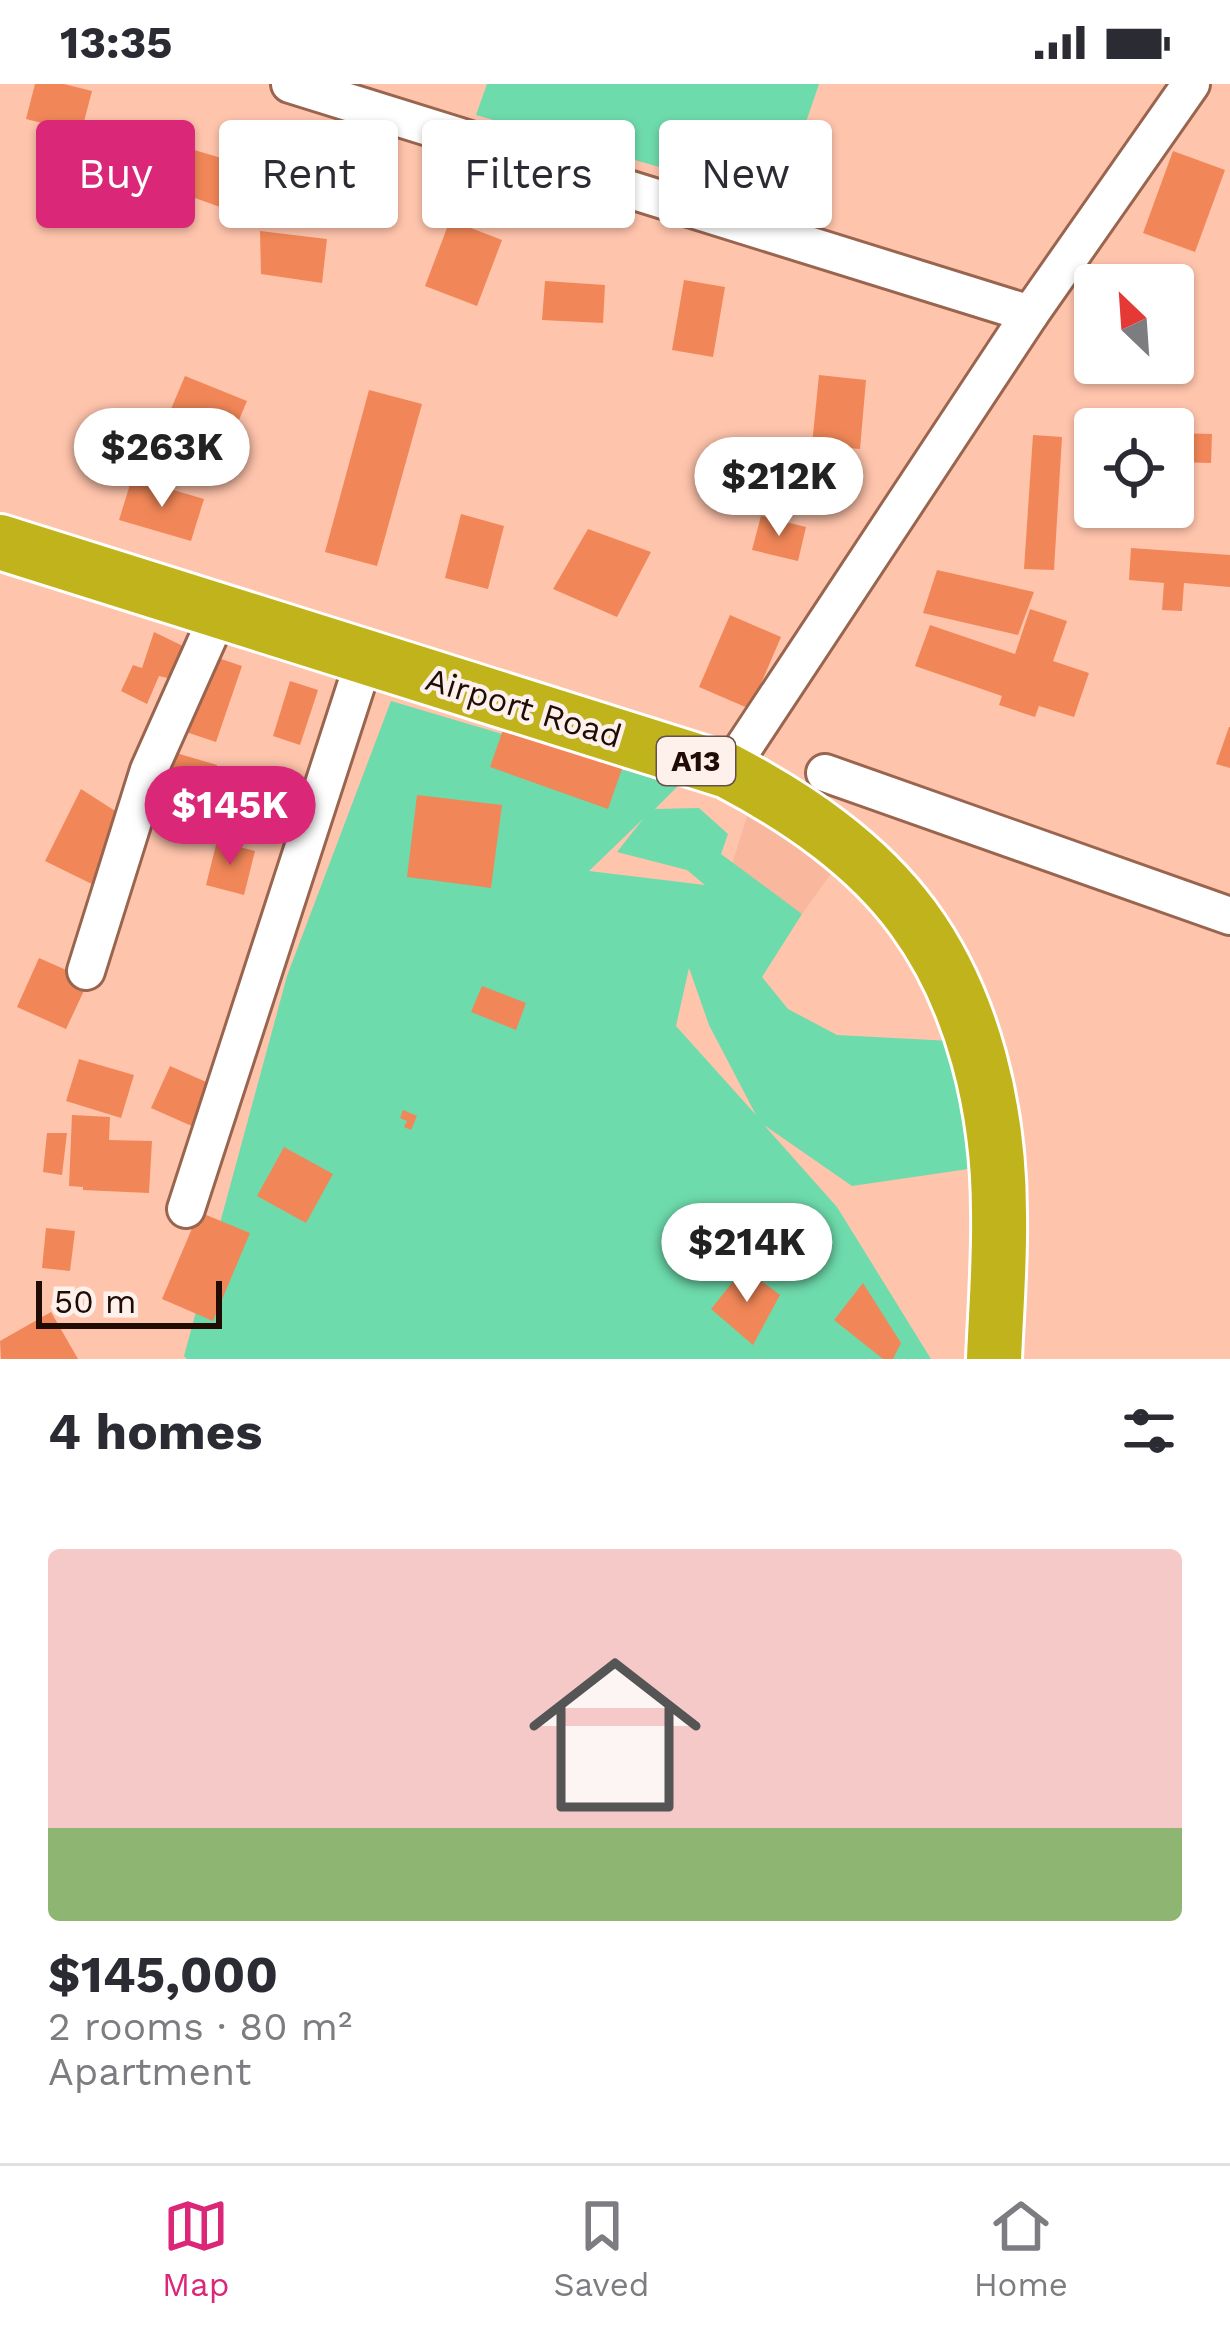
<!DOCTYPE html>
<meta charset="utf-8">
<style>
body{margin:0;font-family:"Work Sans",sans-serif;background:#f2f2f3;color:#2b2b33;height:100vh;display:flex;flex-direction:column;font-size:45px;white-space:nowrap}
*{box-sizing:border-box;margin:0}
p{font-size:39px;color:#7c7c81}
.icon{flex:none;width:66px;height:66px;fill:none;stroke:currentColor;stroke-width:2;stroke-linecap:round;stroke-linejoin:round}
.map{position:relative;height:1275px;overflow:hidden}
.sheet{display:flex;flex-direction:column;background:#fff;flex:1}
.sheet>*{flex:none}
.top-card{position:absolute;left:36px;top:36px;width:1158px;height:108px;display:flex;gap:24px}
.needle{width:78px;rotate:335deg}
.buttons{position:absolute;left:1074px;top:180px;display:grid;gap:24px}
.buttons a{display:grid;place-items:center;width:120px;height:120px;border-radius:12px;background:#fff;box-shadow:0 3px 9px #0004;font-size:60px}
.scale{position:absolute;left:36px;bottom:30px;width:186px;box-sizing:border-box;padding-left:12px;border:6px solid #200c05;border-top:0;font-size:33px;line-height:42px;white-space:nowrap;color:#200c05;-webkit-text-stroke:9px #fef1ec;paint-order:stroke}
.price{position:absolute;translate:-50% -102px;padding:0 27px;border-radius:42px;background:#fff;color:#222;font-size:39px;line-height:78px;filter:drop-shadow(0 3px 6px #0008)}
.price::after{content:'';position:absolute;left:50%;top:72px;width:36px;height:27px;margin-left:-18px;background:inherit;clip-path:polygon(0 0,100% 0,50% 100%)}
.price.active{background:#db2777;color:#fff}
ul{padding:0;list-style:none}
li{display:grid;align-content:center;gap:24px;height:636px;padding:0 48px}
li+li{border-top:3px solid #e1e1e2}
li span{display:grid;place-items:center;height:372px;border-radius:12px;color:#555}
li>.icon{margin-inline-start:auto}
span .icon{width:216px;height:216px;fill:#fffc;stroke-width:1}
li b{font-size:51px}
h2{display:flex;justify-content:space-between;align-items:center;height:144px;padding:0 48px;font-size:51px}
.chip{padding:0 42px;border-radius:12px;background:#fff;box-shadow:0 3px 9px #0004;font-size:42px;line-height:108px}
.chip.active{background:#db2777;color:#fff}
.status{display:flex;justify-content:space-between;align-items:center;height:84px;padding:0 60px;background:#fff;direction:ltr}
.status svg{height:33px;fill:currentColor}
.tabs{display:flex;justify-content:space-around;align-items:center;height:168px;border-top:3px solid #e1e1e2;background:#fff;font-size:33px;color:#7c7c81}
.tabs a{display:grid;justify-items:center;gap:6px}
.tabs .active{color:#db2777}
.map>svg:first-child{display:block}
.built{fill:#f9b89d}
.green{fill:#6edbac;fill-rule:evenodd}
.building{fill:#f18758}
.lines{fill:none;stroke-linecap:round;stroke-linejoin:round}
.minor-casing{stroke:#99654f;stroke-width:42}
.highway-casing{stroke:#fff;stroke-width:60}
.minor{stroke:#fff;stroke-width:36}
.highway{stroke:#c1b31b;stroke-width:54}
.labels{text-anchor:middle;stroke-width:9;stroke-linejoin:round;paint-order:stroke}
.shield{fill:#fef1ec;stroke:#63514a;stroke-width:3}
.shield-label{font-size:30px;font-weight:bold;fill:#200c05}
.street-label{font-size:33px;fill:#200c05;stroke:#fef1ec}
</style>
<div class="status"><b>13:35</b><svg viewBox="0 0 49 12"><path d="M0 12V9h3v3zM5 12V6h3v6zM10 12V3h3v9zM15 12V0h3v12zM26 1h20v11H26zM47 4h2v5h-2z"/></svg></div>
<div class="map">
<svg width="1230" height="1275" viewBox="0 0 1230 1275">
<rect width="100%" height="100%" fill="#ffc4ac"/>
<polygon class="built" points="749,726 838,780 802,830 732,780"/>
<g class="green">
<polygon points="487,0 819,0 779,117 476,31"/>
<path d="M 391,617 L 678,702 L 655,725 L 699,724 L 728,750 L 721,770 L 802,830 L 762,893 L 788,925 L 837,951 L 951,957 L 975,1084 L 852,1102 L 764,1041 L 837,1123 L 931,1275 L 187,1275 L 184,1272 L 287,892 ZM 643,735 L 617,768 L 687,786 L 705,801 L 589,787 ZM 689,884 L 709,941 L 756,1031 L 676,942 Z"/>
</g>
<g class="building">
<polygon points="35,0 64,0 92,7 81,49 26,35"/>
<polygon points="174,60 238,79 220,123 159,101"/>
<polygon points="1173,67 1225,86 1195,168 1143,149"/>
<polygon points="450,136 502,156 477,222 425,202"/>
<polygon points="260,147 327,155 322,199 261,190"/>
<polygon points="684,196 725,203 713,273 672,266"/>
<polygon points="545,197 605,201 603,239 542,236"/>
<polygon points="819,291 866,296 860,365 812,361"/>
<polygon points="185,292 247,317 225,369 163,344"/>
<polygon points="369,306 422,320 377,482 325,468"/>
<polygon points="1173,349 1212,350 1211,379 1173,378"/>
<polygon points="1033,351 1062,353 1054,486 1024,485"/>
<polygon points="132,394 204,415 191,457 119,436"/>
<polygon points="461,430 504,442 488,505 445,494"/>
<polygon points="761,432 806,443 798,477 752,466"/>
<polygon points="588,445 651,468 617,533 553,505"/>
<polygon points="1131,464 1230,471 1230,503 1184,499 1182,527 1162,526 1164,499 1129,496"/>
<polygon points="937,486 1034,508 1018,551 923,529"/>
<polygon points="1030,525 1067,537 1053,577 1089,589 1074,633 1039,622 1035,633 999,621 1002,612 915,582 930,541 1015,570"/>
<polygon points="730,531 781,553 750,625 699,603"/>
<polygon points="154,548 185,563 172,595 159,592 147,620 121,607 133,581 142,584"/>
<polygon points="212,572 242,582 216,658 186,648"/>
<polygon points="290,597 318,606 300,661 273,652"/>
<polygon points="505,640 623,682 608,725 490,683"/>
<polygon points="1229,643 1230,643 1230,684 1216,680"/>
<polygon points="166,666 217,681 203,729 152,714"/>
<polygon points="258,692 306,709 290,752 243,735"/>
<polygon points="81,705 126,734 100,804 45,777"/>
<polygon points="417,711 502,721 491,804 407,793"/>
<polygon points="217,757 255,767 244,811 206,801"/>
<polygon points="39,874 89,896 66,945 17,923"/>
<polygon points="482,902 526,919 516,946 471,928"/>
<polygon points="79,975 134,991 121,1034 66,1017"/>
<polygon points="170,982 213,1001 194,1043 151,1024"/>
<polygon points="403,1026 417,1032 411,1046 404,1043 407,1037 400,1034"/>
<polygon points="72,1031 110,1033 109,1056 152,1057 149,1109 83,1106 83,1103 69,1102"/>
<polygon points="47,1049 67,1049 62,1091 43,1088"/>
<polygon points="284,1063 333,1090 306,1139 257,1112"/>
<polygon points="199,1128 250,1149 213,1237 162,1215"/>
<polygon points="46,1144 75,1147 70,1187 42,1184"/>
<polygon points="744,1184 780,1211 753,1261 711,1225"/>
<polygon points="863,1199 901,1259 893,1275 883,1275 834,1236"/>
<polygon points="51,1228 78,1275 1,1275 0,1257"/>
</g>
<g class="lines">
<defs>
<g id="minor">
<polyline points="290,0 1030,230"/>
<polyline points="728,687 1030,230 1191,0"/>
<polyline points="825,689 1230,832"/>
<polyline points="86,887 149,686 220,527"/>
<polyline points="186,1125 365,574"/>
</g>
<path id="highway" d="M 0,458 L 728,687 C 798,724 866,770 913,834 C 974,917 999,1027 999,1129 C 1000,1177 996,1226 994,1275"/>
</defs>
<use href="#minor" class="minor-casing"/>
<use href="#highway" class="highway-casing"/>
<use href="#minor" class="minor"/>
<use href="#highway" class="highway"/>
</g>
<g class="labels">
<rect class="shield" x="657" y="653" width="78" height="48" rx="9"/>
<g class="shield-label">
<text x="696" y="687">A13</text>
</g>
<g class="street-label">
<text transform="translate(524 623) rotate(17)" y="12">Airport Road</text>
</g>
</g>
</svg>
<div class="buttons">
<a><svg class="needle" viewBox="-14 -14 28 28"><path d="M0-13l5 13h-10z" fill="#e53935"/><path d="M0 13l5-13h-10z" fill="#7c7c81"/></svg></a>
<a><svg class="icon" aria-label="locate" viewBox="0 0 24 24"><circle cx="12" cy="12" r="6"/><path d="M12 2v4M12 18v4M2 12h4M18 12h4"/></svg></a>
</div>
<div class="scale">50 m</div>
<b class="price" style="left:162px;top:426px">$263K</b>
<b class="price" style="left:779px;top:455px">$212K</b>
<b class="price active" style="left:230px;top:784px">$145K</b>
<b class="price" style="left:747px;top:1221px">$214K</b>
<div class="top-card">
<a class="chip active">Buy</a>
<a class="chip">Rent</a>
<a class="chip">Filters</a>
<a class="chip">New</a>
</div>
</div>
<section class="sheet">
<h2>4 homes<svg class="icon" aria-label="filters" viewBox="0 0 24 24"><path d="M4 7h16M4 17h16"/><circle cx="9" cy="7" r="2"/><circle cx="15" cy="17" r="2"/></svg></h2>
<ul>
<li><span style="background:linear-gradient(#f6c9c9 75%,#8fb573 0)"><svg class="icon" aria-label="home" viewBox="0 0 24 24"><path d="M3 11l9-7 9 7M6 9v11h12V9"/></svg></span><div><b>$145,000</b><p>2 rooms · 80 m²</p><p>Apartment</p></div></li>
</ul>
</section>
<nav class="tabs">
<a class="active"><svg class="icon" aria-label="map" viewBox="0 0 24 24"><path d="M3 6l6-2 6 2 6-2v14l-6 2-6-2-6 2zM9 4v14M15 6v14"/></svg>Map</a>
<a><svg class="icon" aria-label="saved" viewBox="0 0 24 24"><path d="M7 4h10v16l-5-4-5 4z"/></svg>Saved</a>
<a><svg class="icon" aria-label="home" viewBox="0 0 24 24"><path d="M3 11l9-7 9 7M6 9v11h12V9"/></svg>Home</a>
</nav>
